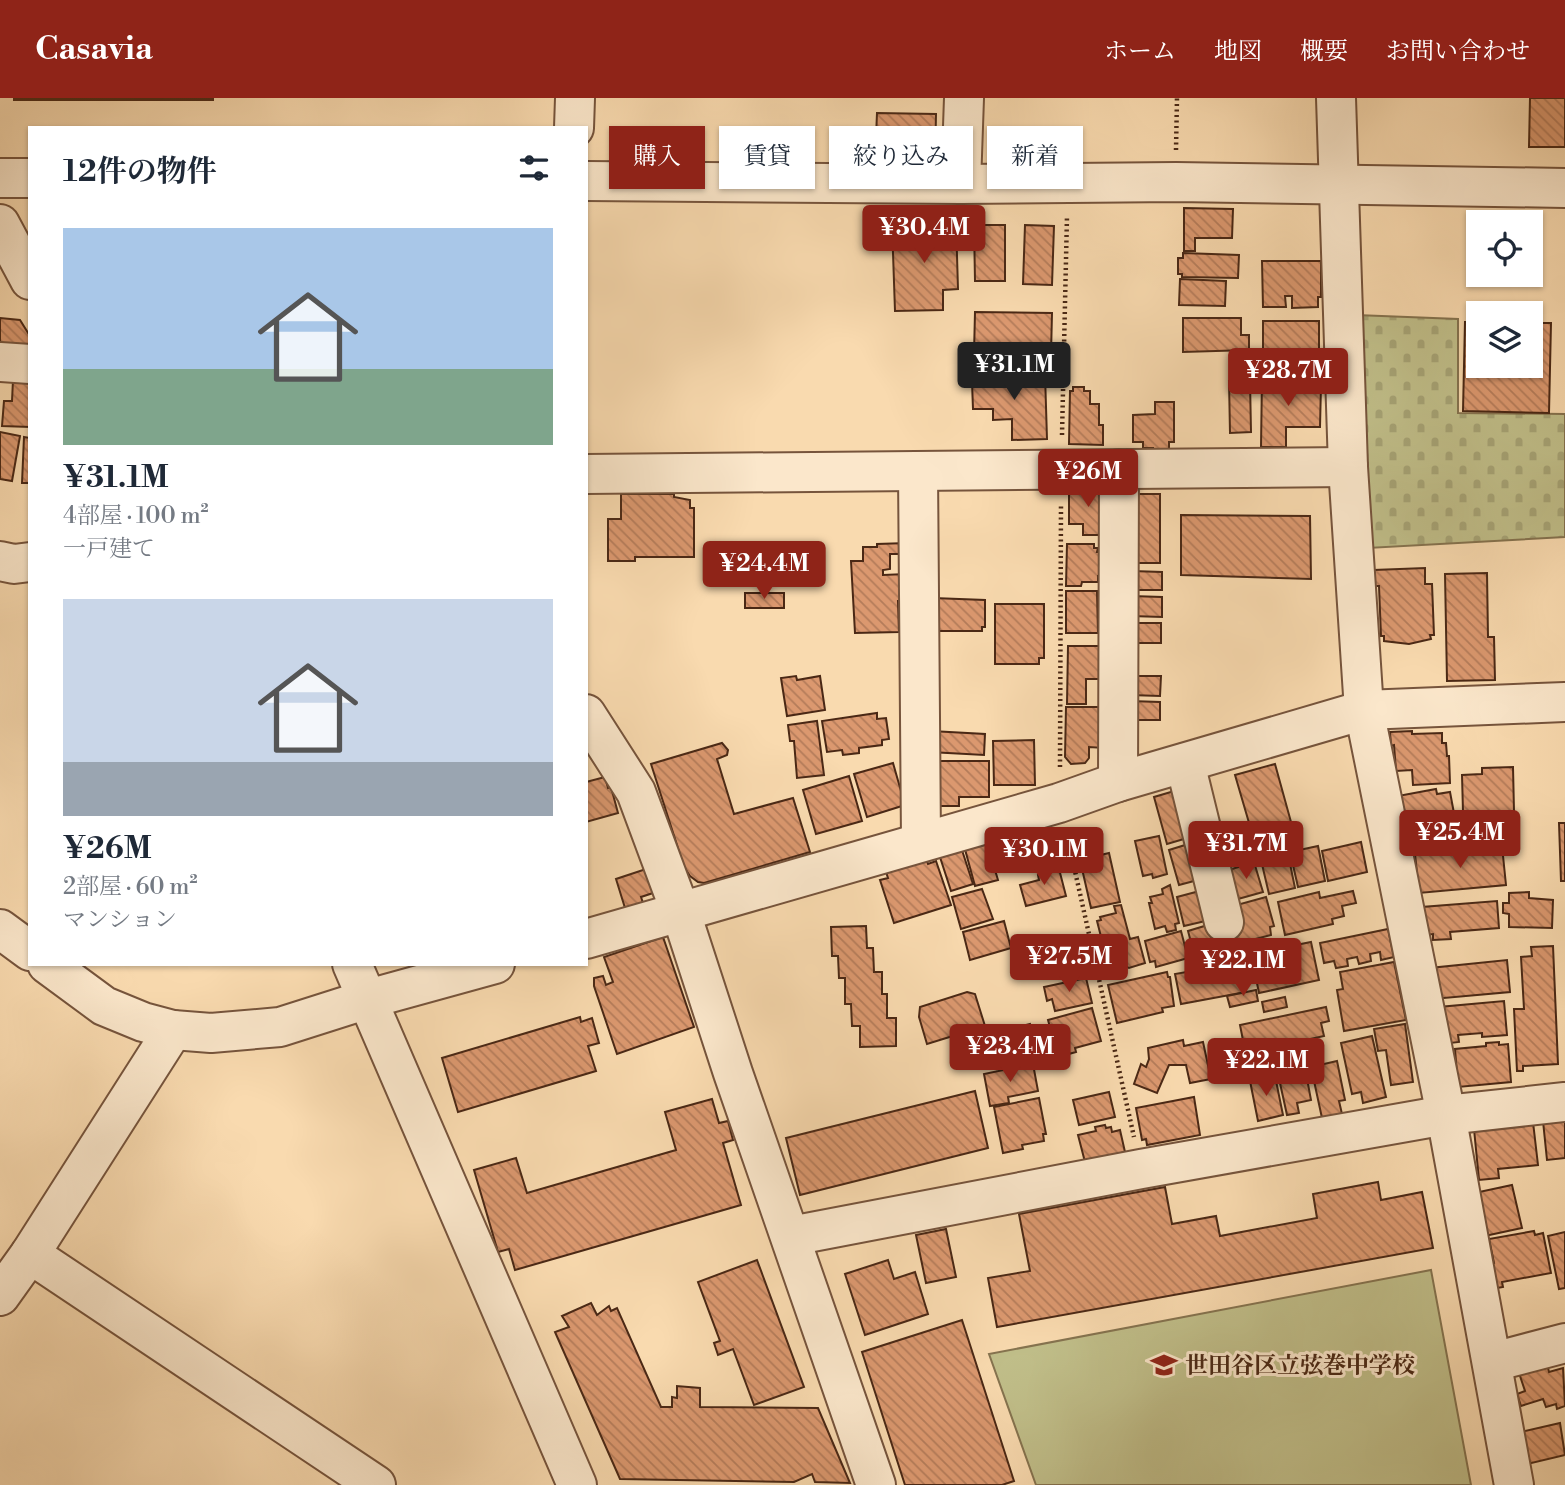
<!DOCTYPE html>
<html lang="ja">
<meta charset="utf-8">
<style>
body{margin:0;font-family:"Libre Bodoni","Noto Serif JP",serif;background:#f6f6f7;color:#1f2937;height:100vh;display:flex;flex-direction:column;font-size:26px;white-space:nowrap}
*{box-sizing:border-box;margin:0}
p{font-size:23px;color:#747a83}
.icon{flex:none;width:38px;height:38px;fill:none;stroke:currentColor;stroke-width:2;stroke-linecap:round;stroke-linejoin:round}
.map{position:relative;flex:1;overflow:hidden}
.side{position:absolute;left:28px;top:28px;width:560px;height:840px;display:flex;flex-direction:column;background:#fff;border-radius:0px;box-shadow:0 2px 5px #0004}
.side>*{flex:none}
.hud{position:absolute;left:609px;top:28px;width:665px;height:63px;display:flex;gap:14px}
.buttons{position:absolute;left:1466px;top:112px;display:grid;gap:14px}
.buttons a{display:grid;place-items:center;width:77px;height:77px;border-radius:0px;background:#fff;box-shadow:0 2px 5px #0004;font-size:35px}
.price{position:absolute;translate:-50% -60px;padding:0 16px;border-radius:7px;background:#8f2418;color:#fff;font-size:23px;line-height:46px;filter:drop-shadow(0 2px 4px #0008)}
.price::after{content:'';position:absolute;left:50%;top:42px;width:21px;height:16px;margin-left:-10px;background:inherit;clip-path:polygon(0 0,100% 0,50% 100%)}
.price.active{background:#222;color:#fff}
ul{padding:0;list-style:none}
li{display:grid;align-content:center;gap:14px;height:371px;padding:0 35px}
li span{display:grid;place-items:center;height:217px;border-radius:0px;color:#555}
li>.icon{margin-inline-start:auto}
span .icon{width:126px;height:126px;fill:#fffc;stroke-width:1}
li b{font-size:30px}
h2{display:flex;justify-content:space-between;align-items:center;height:84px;padding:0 35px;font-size:30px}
.pill{padding:0 24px;border-radius:0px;background:#fff;box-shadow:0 2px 5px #0004;font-size:24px;line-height:63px}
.pill.active{background:#8f2418;color:#fff}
header{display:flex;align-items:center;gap:42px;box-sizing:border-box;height:98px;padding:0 35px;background:#8f2418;color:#fff}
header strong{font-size:33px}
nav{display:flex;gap:38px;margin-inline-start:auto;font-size:24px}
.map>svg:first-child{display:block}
.cemetery{fill:url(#cemetery-stones);stroke:#85734f;stroke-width:2}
.pitch{fill:#c0be89;stroke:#85734f;stroke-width:2}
.building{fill:url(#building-back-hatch);stroke:#4a2815;stroke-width:2}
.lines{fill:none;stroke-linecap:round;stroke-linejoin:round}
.minor-casing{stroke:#76543c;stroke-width:42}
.path{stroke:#4a2815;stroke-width:4.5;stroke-dasharray:2 3.5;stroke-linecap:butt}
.minor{stroke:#fbe7cb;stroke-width:38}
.labels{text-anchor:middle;stroke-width:6;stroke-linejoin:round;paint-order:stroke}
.poi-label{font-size:23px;font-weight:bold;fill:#4a2815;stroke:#fbe7cb;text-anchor:start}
</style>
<header>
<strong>Casavia</strong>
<nav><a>ホーム</a><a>地図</a><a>概要</a><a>お問い合わせ</a></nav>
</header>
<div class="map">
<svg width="1565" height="1387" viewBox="0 0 1565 1387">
<defs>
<pattern id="cemetery-stones" width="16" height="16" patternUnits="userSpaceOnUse" patternTransform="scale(1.75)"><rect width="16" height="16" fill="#c0be89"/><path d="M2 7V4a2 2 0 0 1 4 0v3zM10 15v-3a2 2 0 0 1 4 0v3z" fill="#a6a375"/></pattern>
<pattern id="building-back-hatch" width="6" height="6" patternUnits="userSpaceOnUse" patternTransform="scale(1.75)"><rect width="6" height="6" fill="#db986f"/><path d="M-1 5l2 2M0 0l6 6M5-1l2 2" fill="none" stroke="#b47c5a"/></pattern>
</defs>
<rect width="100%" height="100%" fill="#f9daaf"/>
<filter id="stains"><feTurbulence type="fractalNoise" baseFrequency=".00286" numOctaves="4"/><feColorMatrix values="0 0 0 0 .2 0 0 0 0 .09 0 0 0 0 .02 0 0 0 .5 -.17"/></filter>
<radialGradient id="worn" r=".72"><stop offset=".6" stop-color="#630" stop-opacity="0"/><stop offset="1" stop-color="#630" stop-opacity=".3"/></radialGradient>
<polygon class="cemetery" points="1356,217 1458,221 1458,315 1565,316 1565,439 1368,450"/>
<polygon class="pitch" points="1431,1172 1471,1387 1036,1387 989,1256"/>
<g class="building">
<rect x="14" y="0" width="199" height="2"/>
<polygon points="1530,0 1565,0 1565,49 1529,49"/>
<polygon points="877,15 936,16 935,65 875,64"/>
<polygon points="1184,110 1233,111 1232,140 1195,140 1195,153 1184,153"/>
<polygon points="956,124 958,191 943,192 943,212 895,213 892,126"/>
<polygon points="974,127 1005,127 1005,183 975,183"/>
<polygon points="1025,127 1054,128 1052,187 1023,186"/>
<polygon points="1183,155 1239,157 1238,180 1182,179 1182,176 1178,176 1178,160 1183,160"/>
<polygon points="1262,163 1321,163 1321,199 1318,199 1318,209 1292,210 1292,198 1285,198 1286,209 1263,209"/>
<polygon points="1180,181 1226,183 1225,208 1179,207"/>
<polygon points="975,214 1052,215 1051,257 974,256"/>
<polygon points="0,220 20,222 30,238 30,257 0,251"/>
<polygon points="1183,220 1241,220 1241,237 1249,237 1249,252 1183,254"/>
<rect x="1263" y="223" width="56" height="42"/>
<polygon points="1465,224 1479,224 1479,268 1531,268 1531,225 1551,225 1549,315 1463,313"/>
<polygon points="1001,272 1002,288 1012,288 1012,277 1045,276 1047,341 1012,342 1012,321 993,322 993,311 973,311 972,284 979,284 978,273"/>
<polygon points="1262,280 1310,281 1310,287 1321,287 1320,329 1286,329 1286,349 1261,349"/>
<polygon points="13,282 30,283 30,329 2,328 4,303 12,303"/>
<polygon points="1229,283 1250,283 1251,334 1230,335"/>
<polygon points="1073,289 1084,289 1084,293 1090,293 1090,306 1099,306 1099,327 1103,327 1103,347 1069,346 1070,293 1073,293"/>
<polygon points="1155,304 1174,304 1174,344 1169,344 1169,353 1153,353 1153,350 1143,350 1143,344 1133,344 1133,317 1155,316"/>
<polygon points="0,334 20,338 12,383 0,381"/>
<polygon points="24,339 30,340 30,385 22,385"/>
<polygon points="1069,388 1105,388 1105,437 1083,437 1083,426 1069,426"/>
<polygon points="621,396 674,396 674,399 690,402 690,410 694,410 694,459 635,459 635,463 608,463 608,421 621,421"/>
<rect x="1132" y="396" width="28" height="69"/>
<polygon points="1181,417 1310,418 1311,481 1181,477"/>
<polygon points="907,445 907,456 890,456 890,471 883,472 883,477 906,476 907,503 898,503 899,534 855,535 851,463 863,463 863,449 877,449 877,446"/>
<polygon points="1067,446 1094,446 1094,450 1098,450 1097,454 1102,454 1102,478 1098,478 1098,484 1082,484 1081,488 1066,488"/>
<polygon points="1425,470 1425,486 1432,486 1434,537 1430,537 1431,541 1409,546 1384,543 1384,538 1381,538 1379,488 1374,488 1374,472"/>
<polygon points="1132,473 1162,474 1162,492 1131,492"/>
<polygon points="1487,475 1488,539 1494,539 1495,582 1447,583 1445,476"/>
<polygon points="1066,493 1097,493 1098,535 1066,535"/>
<rect x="745" y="495" width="39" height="15"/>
<polygon points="1131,498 1162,499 1162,519 1131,518"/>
<polygon points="933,500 985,502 985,529 982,529 982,533 927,533"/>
<polygon points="995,506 1044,506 1044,560 1039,560 1039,566 995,566"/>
<rect x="1131" y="525" width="30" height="20"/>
<polygon points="1068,548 1104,548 1104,581 1086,581 1086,606 1067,606"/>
<polygon points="796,578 797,582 820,578 825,612 787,618 781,580"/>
<polygon points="1130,578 1161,578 1160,598 1130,597"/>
<polygon points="1130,603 1160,604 1160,622 1130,622"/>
<polygon points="1066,609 1104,609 1104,650 1089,649 1089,660 1085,665 1071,666 1065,659"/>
<polygon points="877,615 877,621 886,620 889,641 882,642 882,647 859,650 859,655 843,657 842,652 827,654 822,623"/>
<polygon points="817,623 824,677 797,680 794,643 790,643 788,627"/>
<polygon points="931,633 985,636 984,657 930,654"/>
<polygon points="1412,633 1412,636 1442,635 1442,645 1446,645 1447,658 1449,658 1450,685 1413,687 1412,672 1396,673 1394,647 1391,648 1390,634"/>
<polygon points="1034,642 1035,687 994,687 993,643"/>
<polygon points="722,645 728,652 727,657 717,661 734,716 793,700 810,754 704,785 698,784 690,778 684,769 651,666"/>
<polygon points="931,663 989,663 989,699 959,699 959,708 931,708"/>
<polygon points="893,665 905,707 867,719 854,676"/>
<polygon points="1275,666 1291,724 1252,735 1235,677"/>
<polygon points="1513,669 1514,713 1463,714 1462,677 1482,676 1482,670"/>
<polygon points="849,678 862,723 816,736 803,692"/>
<polygon points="605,679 608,690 611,689 618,715 586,724 586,684"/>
<polygon points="1181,691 1194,738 1167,746 1154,699"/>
<polygon points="1436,691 1437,696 1450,694 1456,726 1423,732 1423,729 1404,733 1398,698"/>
<polygon points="1048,724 1056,752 1018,762 1010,734"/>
<polygon points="1559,725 1565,725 1565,783 1561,783"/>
<polygon points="1247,733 1255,759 1228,767 1220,741"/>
<polygon points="1159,738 1167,776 1153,780 1152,776 1143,778 1135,743"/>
<polygon points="1198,743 1209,779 1179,787 1169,752"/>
<polygon points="963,744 987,745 998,782 975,788"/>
<polygon points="1361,744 1367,774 1328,783 1322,753"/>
<polygon points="960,746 973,786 951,793 938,753"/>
<polygon points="1318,748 1325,783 1298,789 1290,754"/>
<polygon points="1502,748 1506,787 1419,795 1415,756"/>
<polygon points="924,754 928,766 936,763 951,807 894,825 880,782 888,780 884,768"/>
<polygon points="1109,755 1120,804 1091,810 1080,762"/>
<polygon points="1288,756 1295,790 1269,796 1261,762"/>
<polygon points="1254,764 1263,794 1238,801 1229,772"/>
<polygon points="1058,767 1066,798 1026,808 1020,787 1039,782 1038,777 1046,775 1044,770"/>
<polygon points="646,771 653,795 641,799 643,805 625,810 616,781"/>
<polygon points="1170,787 1179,825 1175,826 1176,832 1167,834 1165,828 1155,831 1149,805 1152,805 1150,799 1163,796 1162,791"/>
<polygon points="982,791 993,821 961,831 952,799"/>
<polygon points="1207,791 1214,821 1184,828 1177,799"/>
<polygon points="1353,793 1356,805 1342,808 1344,818 1332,821 1333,826 1285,837 1278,804 1319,794 1320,800"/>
<polygon points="1529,794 1529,800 1553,802 1552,830 1509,829 1509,816 1503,815 1503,805 1509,805 1509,795"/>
<polygon points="1266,799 1274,828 1270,829 1271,837 1236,846 1229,819 1233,808"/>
<polygon points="1497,803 1499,830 1450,834 1451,841 1433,842 1433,836 1424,837 1422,809"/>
<polygon points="1121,807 1130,841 1138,839 1145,865 1129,870 1124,867 1109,870 1097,823 1101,822 1100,819 1116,815 1114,808"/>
<polygon points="1004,823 1011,850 970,862 963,834"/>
<polygon points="1221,823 1230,839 1234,852 1196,863 1188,833"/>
<polygon points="866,828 867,850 873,850 874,874 882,874 882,896 887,896 887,920 896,920 896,948 860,949 860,928 852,928 851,906 845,906 845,880 839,880 838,858 832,858 831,829"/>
<polygon points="1388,831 1394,859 1381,862 1380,854 1370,856 1371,863 1359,866 1357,859 1347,861 1348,868 1336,870 1334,863 1324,865 1320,845"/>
<polygon points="1181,833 1188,860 1156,869 1155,863 1150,864 1145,843"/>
<polygon points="663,839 694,929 617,956 594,888 594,880 603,878 606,887 613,884 604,859"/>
<polygon points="1311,844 1319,882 1259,895 1251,856"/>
<polygon points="1553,848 1558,966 1523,968 1523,973 1517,973 1514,911 1524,911 1521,859 1532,858 1531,849"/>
<polygon points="1507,862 1510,894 1433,901 1430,870"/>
<polygon points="1240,863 1246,894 1181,906 1175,876 1198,872 1197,867 1213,864 1214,867"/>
<polygon points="1394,864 1406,922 1344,933 1337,892 1343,891 1340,874"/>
<polygon points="1167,874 1168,879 1170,879 1174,908 1162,910 1163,914 1117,925 1108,887"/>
<polygon points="1086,880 1092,905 1055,913 1052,901 1047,903 1044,889"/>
<polygon points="1256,892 1258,903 1230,909 1227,898"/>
<polygon points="967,894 975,896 985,928 927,946 919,919 920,909"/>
<polygon points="1285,899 1287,909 1264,914 1262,904"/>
<polygon points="1504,903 1507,937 1482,939 1482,935 1458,937 1459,944 1442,946 1439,909"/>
<polygon points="1326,909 1329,923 1321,925 1324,938 1274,949 1277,962 1248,968 1240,927"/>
<polygon points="1092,910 1101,943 1075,950 1076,954 1058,959 1048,922"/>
<polygon points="580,919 581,924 592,920 599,945 588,948 596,973 458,1014 442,960"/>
<polygon points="1030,926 1038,956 1011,963 1012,967 997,971 993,956 985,958 980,939"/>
<polygon points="1405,926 1413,984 1391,987 1386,952 1378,953 1374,931"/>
<polygon points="1372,938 1386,999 1363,1005 1361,994 1352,996 1341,945"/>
<polygon points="1183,942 1184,948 1203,944 1211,981 1190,985 1186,967 1169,967 1157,995 1134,986 1141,966 1146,969 1149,961 1148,950"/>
<polygon points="1499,944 1499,947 1508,946 1511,984 1458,989 1455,951 1486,948 1486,945"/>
<polygon points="1337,963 1345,1002 1339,1003 1342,1016 1322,1020 1311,969"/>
<polygon points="1033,966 1038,993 1008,999 1009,1005 990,1008 984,976"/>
<polygon points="1305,970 1311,1002 1297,1005 1299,1015 1287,1017 1278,976"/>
<polygon points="1275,978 1283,1017 1258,1023 1250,983"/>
<polygon points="975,993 988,1050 800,1097 786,1040"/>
<polygon points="1109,994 1115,1019 1079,1027 1073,1002"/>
<polygon points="1194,999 1200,1037 1147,1047 1146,1041 1142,1042 1136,1010"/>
<polygon points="1039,1000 1046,1036 1043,1036 1044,1043 1022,1047 1023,1051 1003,1055 994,1009"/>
<polygon points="712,1001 719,1025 728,1023 733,1042 723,1045 741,1107 515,1172 509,1151 498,1154 474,1072 516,1060 527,1095 676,1052 665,1014"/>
<polygon points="1565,1021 1565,1060 1547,1062 1543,1023"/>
<polygon points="1533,1024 1538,1067 1498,1071 1499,1080 1479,1082 1474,1031"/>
<polygon points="1105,1027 1106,1030 1111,1029 1112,1034 1120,1032 1125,1054 1085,1064 1078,1037 1096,1033 1095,1029"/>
<polygon points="1378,1084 1381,1102 1422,1094 1433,1150 997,1229 988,1180 1030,1173 1019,1116 1165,1089 1172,1126 1216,1118 1220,1138 1317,1120 1313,1096"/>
<polygon points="1512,1087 1522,1130 1480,1139 1479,1094"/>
<polygon points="946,1131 956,1179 926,1185 916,1137"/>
<polygon points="1534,1133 1535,1137 1543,1135 1551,1175 1502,1184 1503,1189 1491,1191 1487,1167 1494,1165 1489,1141"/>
<polygon points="1565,1134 1565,1190 1559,1191 1548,1138"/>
<polygon points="757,1162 804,1289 754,1307 733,1251 718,1257 714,1245 720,1243 698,1184"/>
<polygon points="888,1162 894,1181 915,1174 928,1216 865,1237 845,1176"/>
<polygon points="591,1205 597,1217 609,1208 611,1213 617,1210 661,1309 672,1309 672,1299 677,1300 677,1288 700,1290 700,1309 818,1310 850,1385 815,1384 812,1376 794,1384 620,1381 555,1234 569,1229 562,1218"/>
<polygon points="962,1222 1014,1383 1002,1387 905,1387 862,1254"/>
<polygon points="1547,1266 1549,1274 1563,1270 1565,1308 1557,1311 1556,1306 1546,1309 1543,1301 1521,1308 1517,1296 1525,1293 1519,1275"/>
<polygon points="1560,1325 1565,1357 1523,1367 1516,1335"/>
</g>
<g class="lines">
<defs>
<g id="minor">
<polyline points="1336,0 1348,369 1364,612 1446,1017 1514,1387"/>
<polyline points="574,30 575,0"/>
<polyline points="0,80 30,80"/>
<polyline points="586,83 961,86 1176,84 1565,90"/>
<polyline points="961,86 964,0"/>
<polyline points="0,126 30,182"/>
<polyline points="0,264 30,266"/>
<polyline points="918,373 921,743"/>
<polyline points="586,376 1348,369"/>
<polyline points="0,463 14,466 30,464"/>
<polyline points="586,616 636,694 681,815 733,975 876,1387"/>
<polyline points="1185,665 1224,824"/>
<polyline points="1118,684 1119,371"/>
<polyline points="0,831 30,853"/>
<polyline points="586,841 1059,705 1118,684 1364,612 1565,604"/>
<polyline points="47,866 104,908 143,924 173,932 211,935 280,929 368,901 495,866"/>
<polyline points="352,866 577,1387"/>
<polyline points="791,1138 1141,1071 1446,1017 1565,1004"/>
<polyline points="30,1156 376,1387"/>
<polyline points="0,1198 30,1156 173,932"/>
<polyline points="1493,1264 1565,1245"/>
</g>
</defs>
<use href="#minor" class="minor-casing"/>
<g class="path">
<polyline points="1176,52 1177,0"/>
<polyline points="1062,337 1067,118"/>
<polyline points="1060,669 1061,405"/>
<polyline points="1067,737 1134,1039"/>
</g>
<use href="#minor" class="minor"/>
</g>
<defs>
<symbol id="school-bare" viewBox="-9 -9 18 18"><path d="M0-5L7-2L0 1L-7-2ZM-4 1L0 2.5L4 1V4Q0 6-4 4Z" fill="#8f2418" stroke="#fbe7cb" stroke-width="2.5" paint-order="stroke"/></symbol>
</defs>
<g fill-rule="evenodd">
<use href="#school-bare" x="1145" y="1248" width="38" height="38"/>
</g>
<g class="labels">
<g class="poi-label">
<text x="1185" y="1275">世田谷区立弦巻中学校</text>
</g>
</g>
<rect width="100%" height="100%" filter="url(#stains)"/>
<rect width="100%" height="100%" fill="url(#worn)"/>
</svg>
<div class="buttons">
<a><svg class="icon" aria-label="locate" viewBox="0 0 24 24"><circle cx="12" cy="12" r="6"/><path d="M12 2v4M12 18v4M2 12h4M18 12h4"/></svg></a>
<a><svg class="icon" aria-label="layers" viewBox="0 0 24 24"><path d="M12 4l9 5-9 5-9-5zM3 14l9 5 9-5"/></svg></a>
</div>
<b class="price" style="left:924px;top:167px">¥30.4M</b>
<b class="price active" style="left:1014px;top:304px">¥31.1M</b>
<b class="price" style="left:1288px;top:310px">¥28.7M</b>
<b class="price" style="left:1088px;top:411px">¥26M</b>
<b class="price" style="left:764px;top:503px">¥24.4M</b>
<b class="price" style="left:1460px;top:772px">¥25.4M</b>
<b class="price" style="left:1246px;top:783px">¥31.7M</b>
<b class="price" style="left:1044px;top:789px">¥30.1M</b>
<b class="price" style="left:1069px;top:896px">¥27.5M</b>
<b class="price" style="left:1243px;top:900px">¥22.1M</b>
<b class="price" style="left:1010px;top:986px">¥23.4M</b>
<b class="price" style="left:1266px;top:1000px">¥22.1M</b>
<div class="hud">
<a class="pill active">購入</a>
<a class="pill">賃貸</a>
<a class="pill">絞り込み</a>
<a class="pill">新着</a>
</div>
<section class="side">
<h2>12件の物件<svg class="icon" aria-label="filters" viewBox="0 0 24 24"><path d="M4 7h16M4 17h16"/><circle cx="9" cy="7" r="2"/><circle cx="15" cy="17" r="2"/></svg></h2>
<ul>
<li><span style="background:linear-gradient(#a9c7e8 65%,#7fa58c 0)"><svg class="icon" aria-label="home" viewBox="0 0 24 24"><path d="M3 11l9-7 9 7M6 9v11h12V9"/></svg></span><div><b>¥31.1M</b><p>4部屋 · 100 m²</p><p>一戸建て</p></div></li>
<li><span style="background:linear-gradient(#c9d6e8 75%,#9aa5b1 0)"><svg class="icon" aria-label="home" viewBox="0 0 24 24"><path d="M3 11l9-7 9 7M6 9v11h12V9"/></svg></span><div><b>¥26M</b><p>2部屋 · 60 m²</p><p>マンション</p></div></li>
</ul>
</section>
</div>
